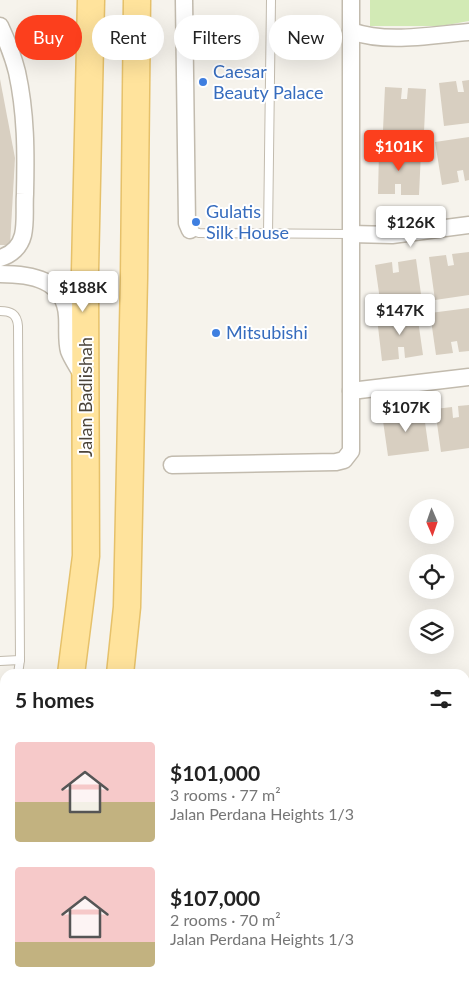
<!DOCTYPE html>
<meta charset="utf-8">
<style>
body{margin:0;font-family:Lato,sans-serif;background:#f2f2f2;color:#222;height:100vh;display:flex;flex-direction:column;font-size:19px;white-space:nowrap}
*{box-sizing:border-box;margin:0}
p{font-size:16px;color:#767676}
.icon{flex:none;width:28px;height:28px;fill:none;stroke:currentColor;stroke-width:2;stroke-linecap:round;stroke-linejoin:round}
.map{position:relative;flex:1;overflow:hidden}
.details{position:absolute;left:0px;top:669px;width:470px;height:321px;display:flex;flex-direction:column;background:#fff;border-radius:15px 15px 0 0;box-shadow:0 5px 20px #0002}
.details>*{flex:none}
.top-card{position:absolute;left:15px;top:15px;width:440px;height:45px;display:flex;gap:10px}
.needle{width:32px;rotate:178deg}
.fabs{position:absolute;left:409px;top:499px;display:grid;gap:10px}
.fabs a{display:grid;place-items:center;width:45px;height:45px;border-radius:50%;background:#fff;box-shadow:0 5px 20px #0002;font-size:25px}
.price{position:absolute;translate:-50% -42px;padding:0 11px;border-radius:5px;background:#fff;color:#222;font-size:16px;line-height:32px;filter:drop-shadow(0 1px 2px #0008)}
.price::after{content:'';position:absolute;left:50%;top:30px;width:15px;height:11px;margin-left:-8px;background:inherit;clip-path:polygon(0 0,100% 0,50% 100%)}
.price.active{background:#fc3f1d;color:#fff}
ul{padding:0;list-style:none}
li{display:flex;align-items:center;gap:15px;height:125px;padding:0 15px}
li span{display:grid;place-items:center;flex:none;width:140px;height:100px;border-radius:5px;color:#555}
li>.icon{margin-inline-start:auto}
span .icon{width:60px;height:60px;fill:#fffc;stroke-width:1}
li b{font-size:21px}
h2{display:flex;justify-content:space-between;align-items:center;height:60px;padding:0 15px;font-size:21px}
.pill{padding:0 18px;border-radius:22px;background:#fff;box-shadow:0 5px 20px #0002;font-size:18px;line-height:45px}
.pill.active{background:#fc3f1d;color:#fff}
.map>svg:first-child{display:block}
.green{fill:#d2eab5}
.building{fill:#d8cfc1}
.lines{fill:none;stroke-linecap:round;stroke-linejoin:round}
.lane-casing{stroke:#c2bbae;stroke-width:10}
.street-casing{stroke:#c2bbae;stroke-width:19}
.primary-casing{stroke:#e6c16a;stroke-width:29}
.highway-casing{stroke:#e0a43c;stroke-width:30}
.lane{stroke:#fff;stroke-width:8}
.street{stroke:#fff;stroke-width:16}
.primary{stroke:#ffe39c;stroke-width:26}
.highway{stroke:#ffcf6e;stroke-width:28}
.shop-dot{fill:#3f7fe0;stroke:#fff;stroke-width:2}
.labels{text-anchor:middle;stroke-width:4;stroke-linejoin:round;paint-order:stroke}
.shop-label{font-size:18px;fill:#366cbe;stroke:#fff;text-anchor:start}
.street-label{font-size:18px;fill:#4b4439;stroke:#fff}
</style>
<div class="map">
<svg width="469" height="989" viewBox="0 0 469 989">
<rect width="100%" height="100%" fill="#f6f3ec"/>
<polygon class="green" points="370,0 469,0 469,21 441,26 370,26"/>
<g class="building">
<polygon points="0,79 15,158 10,245 0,245"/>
<polygon points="469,80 469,123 444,126 439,83 456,81 458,92 464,92 462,81"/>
<polygon points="385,87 402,88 401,99 407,99 408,88 426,89 424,132 383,130"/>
<polygon points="469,137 469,180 465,181 463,170 457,171 459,182 442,185 435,142"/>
<polygon points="379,151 421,152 419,195 401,195 401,184 395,184 395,194 378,194"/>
<polygon points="469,252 469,295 435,300 429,257 446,255 448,266 454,265 452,254"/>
<polygon points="416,259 422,301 381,307 375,265 392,262 393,273 399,272 398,262"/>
<polygon points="469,308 469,351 459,352 457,341 451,342 453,353 436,355 430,313"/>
<polygon points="417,313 423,355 405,358 404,347 398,347 399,359 382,361 377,318"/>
<polygon points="469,405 469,448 441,452 435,409 452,407 453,418 459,417 458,406"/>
<polygon points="423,408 429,451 388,456 382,414 399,411 400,422 406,422 405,411"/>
</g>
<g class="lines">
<defs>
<g id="lane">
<polyline points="190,230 199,233 351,234"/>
<polyline points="268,234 271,0"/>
<path d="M 0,311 C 11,311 17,314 18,326 L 20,660 L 18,674"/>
<polyline points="0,661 20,660"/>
<polyline points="0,802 5,768"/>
</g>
<g id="street">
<polyline points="184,0 187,223 190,230"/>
<path d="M 0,26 C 7,41 13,56 17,72 C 26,113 26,152 25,194 C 24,207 26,222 23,235 C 20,247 11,255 0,258"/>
<path d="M 351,31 C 387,44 431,35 469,32"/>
<polyline points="351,234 392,235 469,225"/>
<path d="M 0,274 C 30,274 65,279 67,316 C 68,326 66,341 69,351 C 72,359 78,367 82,375"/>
<polyline points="351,391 469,377"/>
<polyline points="172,465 336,462 344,460 351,451 351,0"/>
</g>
<g id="primary">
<polyline points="71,674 86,556 85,271 91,0"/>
<polyline points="120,674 127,607 134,278 137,0"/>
<polyline points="22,989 23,985"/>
</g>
<g id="highway">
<polyline points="0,937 5,933"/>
<polyline points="0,975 5,976"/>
<polyline points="49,985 64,989"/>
<polyline points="110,985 115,989"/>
</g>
</defs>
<use href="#lane" class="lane-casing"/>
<use href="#street" class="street-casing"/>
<use href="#primary" class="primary-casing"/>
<use href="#highway" class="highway-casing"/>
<use href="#lane" class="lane"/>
<use href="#street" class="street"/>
<use href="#primary" class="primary"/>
<use href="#highway" class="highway"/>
</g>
<g class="shop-dot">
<circle cx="203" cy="82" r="5"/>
<circle cx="196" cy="222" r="5"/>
<circle cx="216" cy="333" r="5"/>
</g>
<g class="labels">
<g class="shop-label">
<text x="213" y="78">Caesar<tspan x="213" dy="21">Beauty Palace</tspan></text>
<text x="206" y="218">Gulatis<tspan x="206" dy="21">Silk House</tspan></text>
<text x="226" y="339">Mitsubishi</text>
</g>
<g class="street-label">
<text transform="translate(86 397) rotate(-90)" y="6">Jalan Badlishah</text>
</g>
</g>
</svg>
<div class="fabs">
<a><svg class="needle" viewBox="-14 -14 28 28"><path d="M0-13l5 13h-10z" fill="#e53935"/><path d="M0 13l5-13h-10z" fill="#767676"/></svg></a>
<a><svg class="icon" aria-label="locate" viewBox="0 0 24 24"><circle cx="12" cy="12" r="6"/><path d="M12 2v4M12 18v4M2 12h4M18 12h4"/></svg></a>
<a><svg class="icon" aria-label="layers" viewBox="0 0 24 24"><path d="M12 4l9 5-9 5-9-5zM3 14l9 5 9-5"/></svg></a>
</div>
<b class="price active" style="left:399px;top:172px">$101K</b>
<b class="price" style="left:411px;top:248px">$126K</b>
<b class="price" style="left:83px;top:313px">$188K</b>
<b class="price" style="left:400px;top:336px">$147K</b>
<b class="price" style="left:406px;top:433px">$107K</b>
<div class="top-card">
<a class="pill active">Buy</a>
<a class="pill">Rent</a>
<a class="pill">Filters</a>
<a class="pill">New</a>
</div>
<section class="details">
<h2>5 homes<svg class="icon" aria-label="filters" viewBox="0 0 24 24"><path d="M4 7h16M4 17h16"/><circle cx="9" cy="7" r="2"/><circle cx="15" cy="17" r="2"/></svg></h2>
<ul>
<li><span style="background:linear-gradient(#f6c9c9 60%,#c2b280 0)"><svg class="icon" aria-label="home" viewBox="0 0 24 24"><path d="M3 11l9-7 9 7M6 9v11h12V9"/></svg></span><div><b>$101,000</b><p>3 rooms · 77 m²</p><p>Jalan Perdana Heights 1/3</p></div></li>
<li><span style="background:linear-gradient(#f6c9c9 75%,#c2b280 0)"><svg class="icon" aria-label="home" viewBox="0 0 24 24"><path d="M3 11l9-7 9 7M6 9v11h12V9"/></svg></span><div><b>$107,000</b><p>2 rooms · 70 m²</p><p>Jalan Perdana Heights 1/3</p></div></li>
</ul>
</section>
</div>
